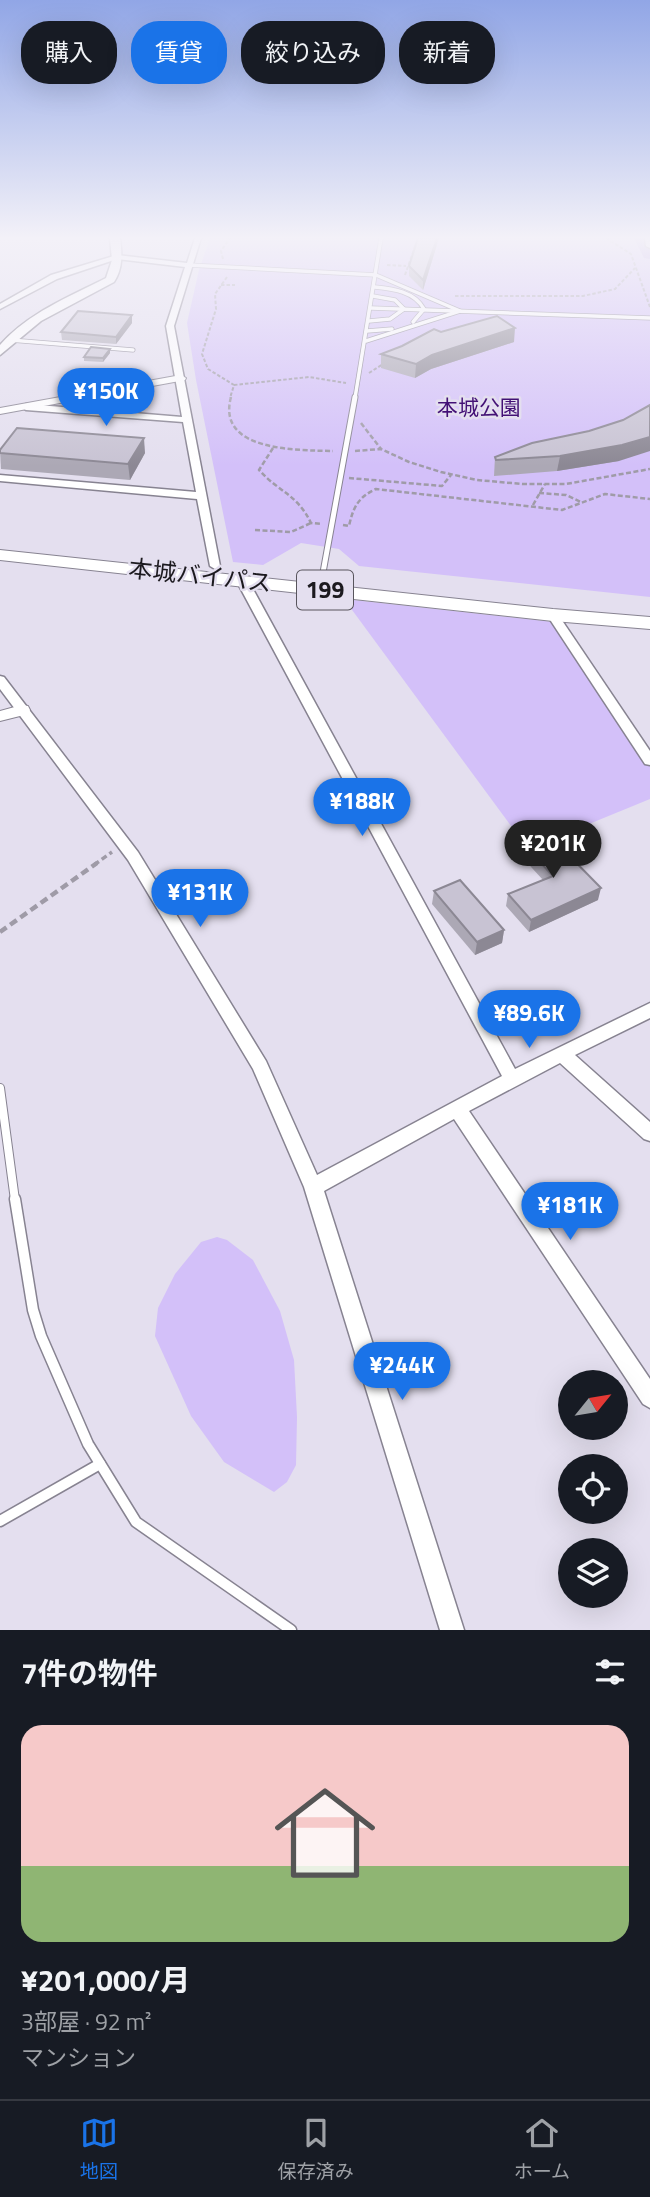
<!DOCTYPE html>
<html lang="ja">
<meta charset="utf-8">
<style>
body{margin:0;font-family:"Titillium Web","Noto Sans JP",sans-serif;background:#242831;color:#f1f3f6;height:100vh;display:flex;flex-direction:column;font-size:26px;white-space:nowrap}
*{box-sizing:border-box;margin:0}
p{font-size:23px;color:#9ea1a6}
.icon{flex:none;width:38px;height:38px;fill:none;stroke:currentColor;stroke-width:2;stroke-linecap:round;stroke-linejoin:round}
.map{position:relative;height:1630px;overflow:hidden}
.details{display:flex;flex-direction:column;background:#171b24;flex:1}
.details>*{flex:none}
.hud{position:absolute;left:21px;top:21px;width:609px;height:63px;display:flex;gap:14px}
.needle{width:46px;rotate:60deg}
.buttons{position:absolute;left:558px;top:1370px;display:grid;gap:14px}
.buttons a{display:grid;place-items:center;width:70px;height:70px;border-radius:50%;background:#171b24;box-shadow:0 7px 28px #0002;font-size:35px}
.price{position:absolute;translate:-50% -60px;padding:0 16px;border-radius:24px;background:#1a73e8;color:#fff;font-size:23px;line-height:46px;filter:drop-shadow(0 2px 4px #0008)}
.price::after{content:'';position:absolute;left:50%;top:42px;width:21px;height:16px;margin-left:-10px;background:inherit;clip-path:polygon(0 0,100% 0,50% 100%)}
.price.active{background:#222;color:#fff}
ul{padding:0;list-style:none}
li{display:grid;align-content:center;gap:14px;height:371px;padding:0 21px}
li span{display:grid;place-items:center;height:217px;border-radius:21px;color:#555}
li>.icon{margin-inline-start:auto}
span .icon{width:126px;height:126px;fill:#fffc;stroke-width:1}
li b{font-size:30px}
h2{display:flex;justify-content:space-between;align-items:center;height:84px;padding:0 21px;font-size:30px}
.pill{padding:0 24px;border-radius:28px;background:#171b24;box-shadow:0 7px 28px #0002;font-size:24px;line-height:63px}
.pill.active{background:#1a73e8;color:#fff}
.menu{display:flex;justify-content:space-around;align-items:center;height:98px;border-top:2px solid #363941;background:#171b24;font-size:19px;color:#9ea1a6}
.menu a{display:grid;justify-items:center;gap:4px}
.menu .active{color:#1a73e8}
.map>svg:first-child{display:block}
.green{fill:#d3c0f9}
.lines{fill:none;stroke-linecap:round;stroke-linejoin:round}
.river{fill:#ae90e3;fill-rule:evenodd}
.service-far3-casing{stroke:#878391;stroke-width:5}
.service-far2-casing{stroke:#878391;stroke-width:7}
.service-far1-casing{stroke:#878391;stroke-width:10}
.service-casing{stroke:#878391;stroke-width:13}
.minor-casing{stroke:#878391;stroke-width:3}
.tertiary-casing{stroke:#878391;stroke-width:2}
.secondary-casing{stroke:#878391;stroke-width:3}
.trunk-casing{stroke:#878391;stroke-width:2}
.path-far3{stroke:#9f9ba7;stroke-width:2;stroke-dasharray:3.5 2;stroke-linecap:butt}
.path-far2{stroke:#9f9ba7;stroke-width:2.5;stroke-dasharray:5 2.5;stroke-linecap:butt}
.path-far1{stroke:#9f9ba7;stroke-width:3.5;stroke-dasharray:6 3.5;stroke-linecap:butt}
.path{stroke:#9f9ba7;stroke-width:4.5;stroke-dasharray:8 4.5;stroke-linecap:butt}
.service-far3{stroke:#fff;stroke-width:3.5}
.service-far2{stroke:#fff;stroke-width:5}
.service-far1{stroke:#fff;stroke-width:8}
.service{stroke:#fff;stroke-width:10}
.minor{fill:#fff;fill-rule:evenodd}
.tertiary{fill:#fff;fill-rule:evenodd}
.secondary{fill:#fff;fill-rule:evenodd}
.trunk{fill:#fff;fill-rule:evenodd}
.wall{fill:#aca8b5}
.shaded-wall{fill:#8c8894}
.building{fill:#c8c3d3;stroke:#8c8894;stroke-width:2}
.labels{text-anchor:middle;stroke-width:5;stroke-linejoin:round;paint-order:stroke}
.far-park-label{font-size:21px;fill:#431175;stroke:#e4dfef}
.shield{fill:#e4dfef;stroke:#58555d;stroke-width:2}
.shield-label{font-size:23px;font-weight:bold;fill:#1c1a1f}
.street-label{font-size:24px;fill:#1c1a1f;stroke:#e4dfef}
</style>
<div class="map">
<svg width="650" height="1630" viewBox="0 0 650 1630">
<rect width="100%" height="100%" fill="#e4dfef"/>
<g class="green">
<polygon points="210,238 640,238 650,257 650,597 359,566 339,549 301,543 263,565 233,562 196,380 187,323 199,270"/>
<polygon points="344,599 554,622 650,752 650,799 528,849"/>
<polygon points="217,1237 227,1240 253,1260 280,1311 294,1360 297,1417 296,1465 287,1482 274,1492 224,1462 191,1416 155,1336 158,1308 175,1274 201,1242"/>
</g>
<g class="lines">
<polygon class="river" points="634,238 650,238 650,259 644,258"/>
<defs>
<g id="service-far3">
<polyline points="188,265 376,275 460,311 366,341"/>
<path d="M 374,287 C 393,289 414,291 424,309 L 413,322"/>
<polyline points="371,308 650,318"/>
<polyline points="369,321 390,319 404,309 395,300 373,296"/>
<polyline points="367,331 392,329"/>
<polyline points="10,340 133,350"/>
<polyline points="355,398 381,238"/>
</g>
<polyline id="service-far2" points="322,578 355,397"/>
<polyline id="service-far1" points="0,1088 15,1200"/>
<g id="service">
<polyline points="15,1199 33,1310 41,1336 88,1444 136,1522 291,1630"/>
<polyline points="0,1521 100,1464"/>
</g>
<g id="minor">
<polygon points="195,238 201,238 174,326 220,566 215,569 210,566 197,499 0,481 0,475 196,492 183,422 26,410 21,407 26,404 182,417 166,326 185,267 117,259 57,279 0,309 0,304 51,275 117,255 187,263"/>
<polygon points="645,238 650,238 650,248 646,246"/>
<polygon points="242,577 248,580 515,1069 650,1003 650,1018 575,1055 650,1122 650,1141 644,1139 560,1063 469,1111 650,1379 650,1408 643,1404 454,1119 324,1191 464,1630 440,1630 304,1187 253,1069 128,860 0,689 0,676 4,677 138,852 266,1061 317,1175 502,1076 236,580"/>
<polygon points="553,612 557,613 650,751 650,765 645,764 547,615"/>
</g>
<g id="tertiary">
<polygon points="181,375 186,378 185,380 0,414 0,408"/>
<polygon points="22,705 28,706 30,710 28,714 0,721 0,711"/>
</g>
<path id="secondary" d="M 110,238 L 120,238 C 122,254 123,268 114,282 L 41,321 L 0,355 L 0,345 C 28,313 69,297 106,278 L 112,260 Z"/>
<polygon id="trunk" points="0,550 553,609 650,617 650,629 553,621 0,560"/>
</defs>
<use href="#service-far3" class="service-far3-casing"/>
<use href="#service-far2" class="service-far2-casing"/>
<use href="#service-far1" class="service-far1-casing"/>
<use href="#service" class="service-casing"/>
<use href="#minor" class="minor-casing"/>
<use href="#tertiary" class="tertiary-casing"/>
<use href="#secondary" class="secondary-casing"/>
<use href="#trunk" class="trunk-casing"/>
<g class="path-far3">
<polyline points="606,238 631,254 650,307"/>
<polyline points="223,259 221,251 230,238"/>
<polyline points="387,265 406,266"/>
<polyline points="405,275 418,238"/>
<polyline points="227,277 215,294 216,309 202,354 208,369 234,385 230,398"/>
<polyline points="221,285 235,285"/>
<polyline points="455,296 583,296 615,289 635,268"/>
<polyline points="369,373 383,364"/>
<polyline points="234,385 309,377 346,383"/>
</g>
<g class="path-far2">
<path d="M 231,397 C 216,452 298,450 333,451"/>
<polyline points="361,423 381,449"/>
<path d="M 273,448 L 259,470 C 280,493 297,494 311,523 L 322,524"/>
<polyline points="355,451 381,449 409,462 441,472 477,480 522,484 566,484 650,469"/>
<polyline points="349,478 442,486 451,475"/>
<polyline points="539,493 566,495 581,502"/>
<polyline points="533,505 545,484"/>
<path d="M 343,525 L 349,526 C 353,508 358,497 376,489 L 562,510 L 605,494 L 650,499"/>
<polyline points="255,530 291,532 311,523"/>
</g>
<polyline class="path-far1" points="94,865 112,852"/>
<polyline class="path" points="0,932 97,863"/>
<use href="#service-far3" class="service-far3"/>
<use href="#service-far2" class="service-far2"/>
<use href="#service-far1" class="service-far1"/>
<use href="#service" class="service"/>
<use href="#minor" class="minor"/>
<use href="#tertiary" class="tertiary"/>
<use href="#secondary" class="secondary"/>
<use href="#trunk" class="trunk"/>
</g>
<g class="wall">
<polygon points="439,238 423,290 409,276 409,266"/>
<polygon points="132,323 116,344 62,340 61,332"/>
<polygon points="441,332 514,342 431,369 415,378 381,368 381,354"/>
<polygon points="110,353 103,362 84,361 84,357"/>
<polygon points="589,431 619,461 557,471 494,476 495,457"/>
<polygon points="0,450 145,453 130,480 1,469"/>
<polygon points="523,844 598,900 529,932 506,906 508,894 543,880 521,856"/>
<polygon points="434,891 504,930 502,943 475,955 432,904"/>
</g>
<g class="shaded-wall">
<polygon points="437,238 439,238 423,290 423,280"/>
<polygon points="132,315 132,323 116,344 116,337"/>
<polygon points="515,328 514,342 431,369 415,378 416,364 432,355"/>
<polygon points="110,349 110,353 103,362 103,358"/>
<polygon points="650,437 650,451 619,461 557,471 560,456"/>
<polygon points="144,438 145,453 130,480 128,464"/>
<polygon points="601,888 598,900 529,932 531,920"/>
<polygon points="504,930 502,943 475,955 477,942"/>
</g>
<g class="building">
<polygon points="418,238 437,238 423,280 409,266"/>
<polygon points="78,311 132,315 116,337 61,332"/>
<polygon points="497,316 515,328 432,355 416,364 381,354 402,346 434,329 441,332"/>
<polygon points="91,347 110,349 103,358 84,357"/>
<polygon points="650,405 650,437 622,445 560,456 496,460 495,457 532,443 589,431 623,420"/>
<polygon points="17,428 144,438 128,464 0,453 0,450"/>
<polygon points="548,834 601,888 531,920 508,894 553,876 523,844"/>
<polygon points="460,880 504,930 477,942 434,891"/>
</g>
<linearGradient id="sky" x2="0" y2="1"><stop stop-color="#91a6e6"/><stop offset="0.51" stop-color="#f3f1f8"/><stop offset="1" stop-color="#f3f1f8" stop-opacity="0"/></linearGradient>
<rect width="650" height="466" fill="url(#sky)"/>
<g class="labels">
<g class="far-park-label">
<text x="479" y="415">本城公園</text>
</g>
<rect class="shield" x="297" y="570.5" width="56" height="39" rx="5"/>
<g class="shield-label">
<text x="325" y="598">199</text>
</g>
<g class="street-label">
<text transform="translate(200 576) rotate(6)" y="8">本城バイパス</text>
</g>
</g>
</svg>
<div class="buttons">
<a><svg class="needle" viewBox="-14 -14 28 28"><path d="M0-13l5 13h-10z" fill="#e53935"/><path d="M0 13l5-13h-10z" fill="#9ea1a6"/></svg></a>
<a><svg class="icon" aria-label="locate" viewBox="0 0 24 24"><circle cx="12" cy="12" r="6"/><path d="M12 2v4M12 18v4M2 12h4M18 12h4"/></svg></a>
<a><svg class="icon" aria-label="layers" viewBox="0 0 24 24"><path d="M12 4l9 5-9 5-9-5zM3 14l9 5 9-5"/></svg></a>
</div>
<b class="price" style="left:106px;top:428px">¥150K</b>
<b class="price" style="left:362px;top:838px">¥188K</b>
<b class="price active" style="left:553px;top:880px">¥201K</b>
<b class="price" style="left:200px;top:929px">¥131K</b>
<b class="price" style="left:529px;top:1050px">¥89.6K</b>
<b class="price" style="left:570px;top:1242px">¥181K</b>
<b class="price" style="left:402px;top:1402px">¥244K</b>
<div class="hud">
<a class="pill">購入</a>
<a class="pill active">賃貸</a>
<a class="pill">絞り込み</a>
<a class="pill">新着</a>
</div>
</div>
<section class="details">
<h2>7件の物件<svg class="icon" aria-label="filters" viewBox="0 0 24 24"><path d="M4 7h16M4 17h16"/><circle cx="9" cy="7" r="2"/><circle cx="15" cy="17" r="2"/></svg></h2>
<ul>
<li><span style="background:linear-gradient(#f6c9c9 65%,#8fb573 0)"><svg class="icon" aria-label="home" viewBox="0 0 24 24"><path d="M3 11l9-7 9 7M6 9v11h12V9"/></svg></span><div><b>¥201,000/月</b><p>3部屋 · 92 m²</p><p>マンション</p></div></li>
</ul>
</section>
<nav class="menu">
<a class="active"><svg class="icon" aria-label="map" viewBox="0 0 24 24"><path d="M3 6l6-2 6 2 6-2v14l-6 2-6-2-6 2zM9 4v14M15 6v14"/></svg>地図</a>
<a><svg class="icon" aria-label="saved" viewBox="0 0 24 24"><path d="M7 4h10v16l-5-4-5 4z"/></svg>保存済み</a>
<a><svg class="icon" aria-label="home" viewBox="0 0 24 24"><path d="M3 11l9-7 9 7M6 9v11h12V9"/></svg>ホーム</a>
</nav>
